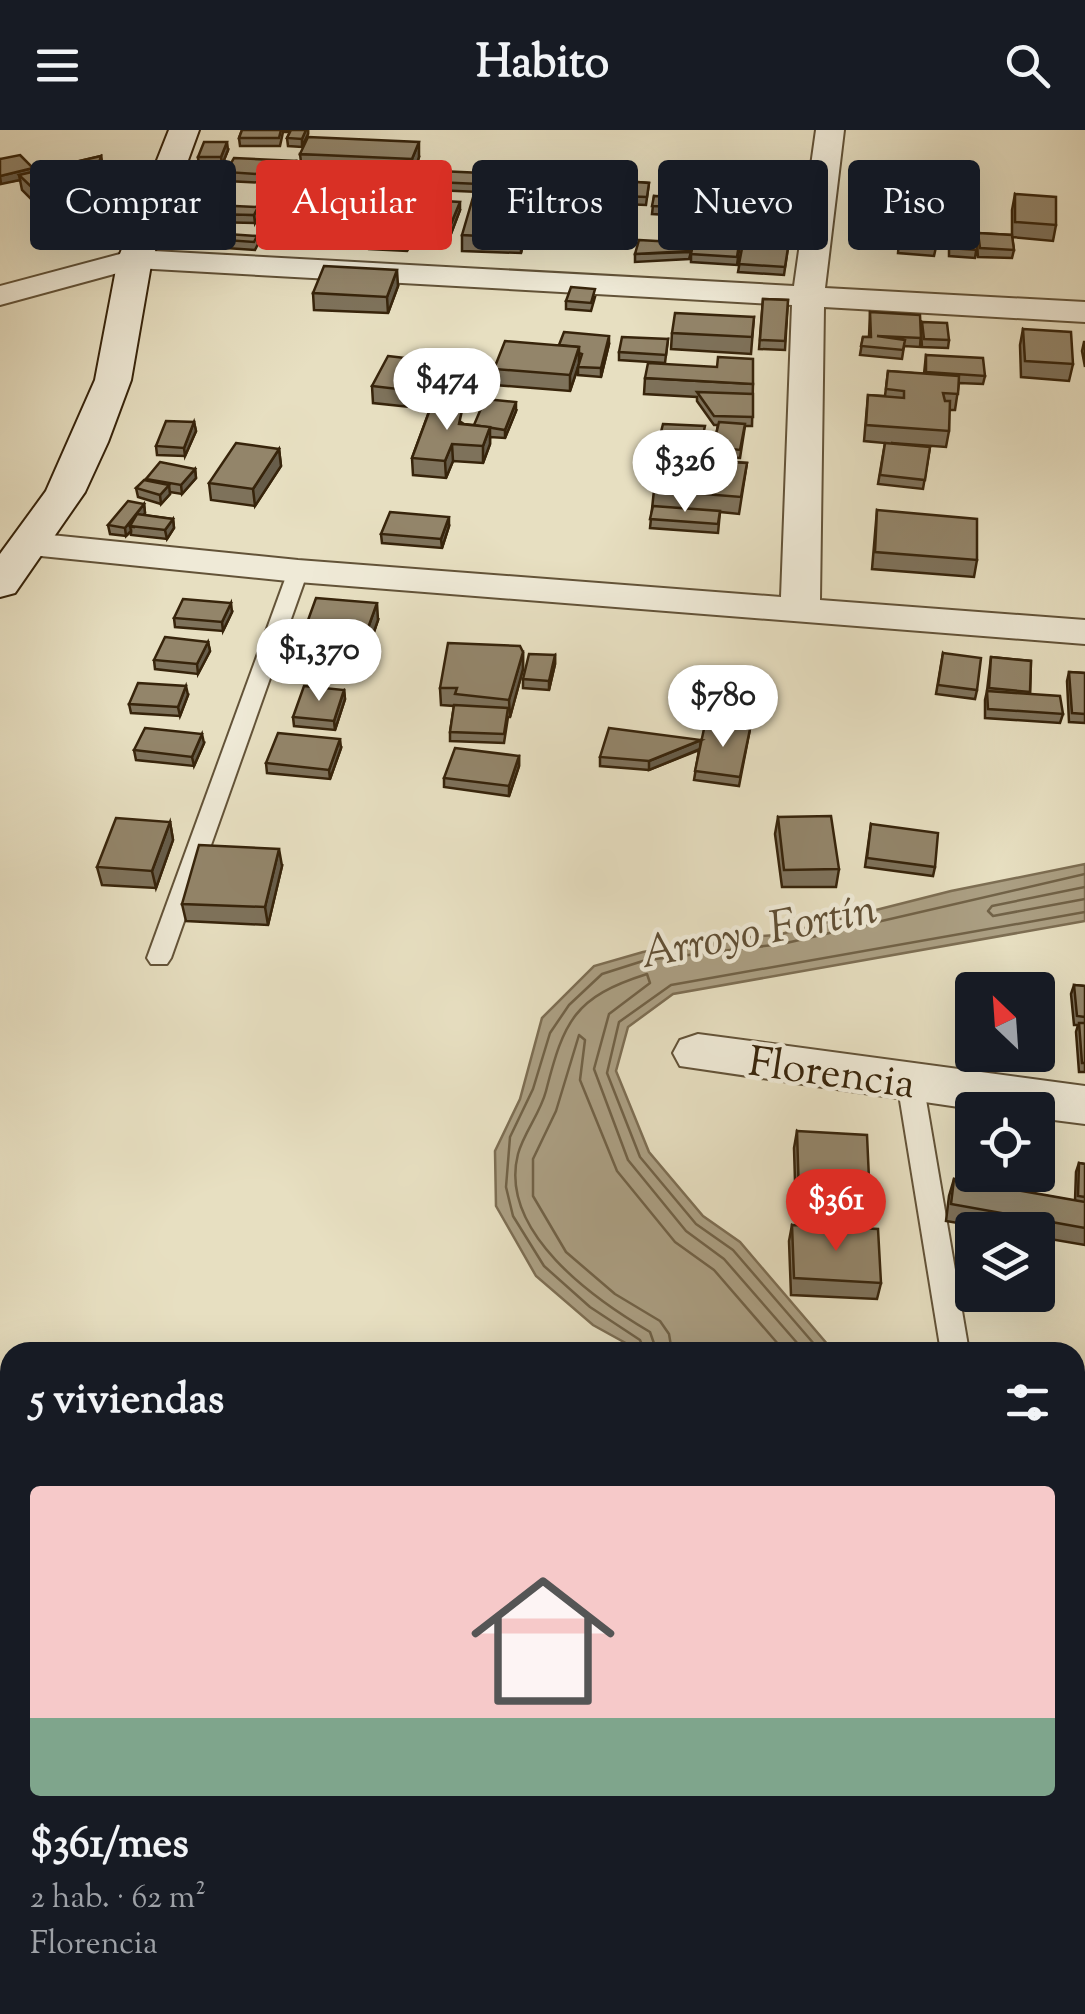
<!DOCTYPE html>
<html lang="es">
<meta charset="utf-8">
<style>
body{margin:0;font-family:"Sorts Mill Goudy",serif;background:#20242c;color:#f1f3f6;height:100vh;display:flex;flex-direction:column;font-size:38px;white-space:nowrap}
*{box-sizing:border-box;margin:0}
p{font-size:32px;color:#9ea1a6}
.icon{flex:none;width:55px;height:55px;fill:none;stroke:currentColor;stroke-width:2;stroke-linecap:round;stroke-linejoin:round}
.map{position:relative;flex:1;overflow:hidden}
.side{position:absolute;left:0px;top:1212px;width:1085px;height:672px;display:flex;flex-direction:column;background:#171b24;border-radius:30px 30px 0 0;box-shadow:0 10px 40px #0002}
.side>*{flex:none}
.banner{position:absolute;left:30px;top:30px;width:1025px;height:90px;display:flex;gap:20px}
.needle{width:65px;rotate:335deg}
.buttons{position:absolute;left:955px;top:842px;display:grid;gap:20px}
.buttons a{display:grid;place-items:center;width:100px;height:100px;border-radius:10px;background:#171b24;box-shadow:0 10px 40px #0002;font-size:50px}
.price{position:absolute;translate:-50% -85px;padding:0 22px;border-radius:35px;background:#fff;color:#222;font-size:32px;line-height:65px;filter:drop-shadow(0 2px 5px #0008)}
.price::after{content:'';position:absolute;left:50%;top:60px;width:30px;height:22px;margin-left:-15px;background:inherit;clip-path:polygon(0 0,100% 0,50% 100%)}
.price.active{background:#d93025;color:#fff}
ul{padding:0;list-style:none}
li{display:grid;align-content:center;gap:20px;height:530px;padding:0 30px}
li span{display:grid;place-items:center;height:310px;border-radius:10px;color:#555}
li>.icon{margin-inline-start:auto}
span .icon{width:180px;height:180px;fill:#fffc;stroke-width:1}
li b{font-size:42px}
h2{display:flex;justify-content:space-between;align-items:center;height:120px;padding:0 30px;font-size:42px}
.pill{padding:0 35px;border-radius:10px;background:#171b24;box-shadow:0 10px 40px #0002;font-size:35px;line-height:90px}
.pill.active{background:#d93025;color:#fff}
header{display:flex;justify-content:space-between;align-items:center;height:130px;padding:0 30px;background:#171b24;font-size:45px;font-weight:700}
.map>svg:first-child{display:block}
.water{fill:#ab9f83;stroke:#7d6e53;stroke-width:2.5}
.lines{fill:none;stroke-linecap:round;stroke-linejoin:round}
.shore{stroke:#716247;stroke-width:2.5}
.service-casing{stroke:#635338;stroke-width:4}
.minor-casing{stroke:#635338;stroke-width:4}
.secondary-casing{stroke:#37240b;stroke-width:4}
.service{fill:#efead7;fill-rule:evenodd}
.minor{fill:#efead7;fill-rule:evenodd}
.secondary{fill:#efead7;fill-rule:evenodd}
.wall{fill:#7e725b;stroke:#37240b;stroke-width:2.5}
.shaded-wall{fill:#675d4a;stroke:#37240b;stroke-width:2.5}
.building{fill:#93856a;stroke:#37240b;stroke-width:2.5}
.labels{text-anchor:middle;stroke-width:9;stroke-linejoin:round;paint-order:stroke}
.street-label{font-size:42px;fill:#37240b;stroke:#efead7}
.water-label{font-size:45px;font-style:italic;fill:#604f35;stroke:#efead7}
</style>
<header><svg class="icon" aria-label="menu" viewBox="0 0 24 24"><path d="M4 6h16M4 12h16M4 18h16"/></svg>Habito<svg class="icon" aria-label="search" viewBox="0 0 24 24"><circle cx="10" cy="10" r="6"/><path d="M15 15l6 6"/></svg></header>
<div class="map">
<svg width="1085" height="1884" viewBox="0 0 1085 1884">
<rect width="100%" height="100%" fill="#e7dfc1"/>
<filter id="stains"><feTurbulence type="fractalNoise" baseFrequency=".002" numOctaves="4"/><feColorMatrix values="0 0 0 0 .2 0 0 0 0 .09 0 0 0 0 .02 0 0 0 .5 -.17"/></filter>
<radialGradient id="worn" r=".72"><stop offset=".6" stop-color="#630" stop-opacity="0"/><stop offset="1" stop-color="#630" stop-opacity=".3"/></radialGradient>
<g class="water">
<polygon points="1085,734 1085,791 673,864 628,897 616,941 649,1022 703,1086 740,1112 834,1222 642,1222 593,1195 536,1146 496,1076 495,1021 520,969 542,888 594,836 643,822 710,810 777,805 951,761"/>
<polygon points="827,1875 948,1875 945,1884 822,1884"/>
</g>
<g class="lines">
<g class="shore">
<polyline points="1085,757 992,776 988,781 993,786 1085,769"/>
<polyline points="645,1222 640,1210 590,1177 544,1136 513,1086 506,1057 510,1007 533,959 550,903 569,875 602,844 646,830 782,814 1085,744"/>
<path d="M 657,1222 L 650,1202 C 594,1169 498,1102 518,1024 C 524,1002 540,984 546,961 C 564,891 574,867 647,844 L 650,853 L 609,884 L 594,939 L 628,1030 L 686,1101 L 724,1129 L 805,1222"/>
<polyline points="672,1222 669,1204 660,1191 615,1164 566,1122 533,1066 533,1029 556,981 579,905 585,910 580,950 617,1041 675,1112 714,1140 785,1222"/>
<polyline points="821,1222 733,1120 696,1094 640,1027 607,943 619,892 671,855 1085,782"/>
</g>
<defs>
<g id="service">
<polygon points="298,435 308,441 171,828 167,834 151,834 147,828 288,441"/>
<polygon points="910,942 919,945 923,952 968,1216 965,1222 943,1222 940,1216 897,952 901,945"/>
</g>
<g id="minor">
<polygon points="816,0 844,0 825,158 1085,172 1085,192 824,177 820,470 1085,490 1085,514 298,452 31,425 18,422 12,414 18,406 31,403 298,430 781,467 792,175 136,138 0,175 0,156 135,120 794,156"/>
<polygon points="698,904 1085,956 1085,994 1038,988 1038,980 979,980 680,936 673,923 680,910"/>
</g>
<polygon id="secondary" points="169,0 199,0 152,129 131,250 108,312 85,362 15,463 0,467 0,424 46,361 95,250 118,129"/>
</defs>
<use href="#service" class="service-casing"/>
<use href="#minor" class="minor-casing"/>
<use href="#secondary" class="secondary-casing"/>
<use href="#service" class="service"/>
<use href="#minor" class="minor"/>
<use href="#secondary" class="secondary"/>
</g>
<g class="wall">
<polygon points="242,0 308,0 308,4 302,17 288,16 287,8 290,2 283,2 280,16 240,16 239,8"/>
<polygon points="228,20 222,35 199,35 198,27"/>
<polygon points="300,24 419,27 413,45 302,40"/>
<polygon points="101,26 103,41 95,73 48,86 22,60 20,50 0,53 0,29 33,38 33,42"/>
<polygon points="296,31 296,39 289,54 227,51 226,42"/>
<polygon points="483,51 479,62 435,60 435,52"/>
<polygon points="623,51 649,53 646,75 622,74 612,112 584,110 584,102 620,69"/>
<polygon points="533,54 531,65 482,63 482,55"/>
<polygon points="337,63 427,70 460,80 449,109 415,107 415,99 417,94 348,90 348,86 346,88 332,88 323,111 263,108 261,92 331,76"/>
<polygon points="1015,64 1056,95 1053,111 1012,107 1014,120 1012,128 978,127 977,115 975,128 949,126 949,118 977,112 978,103 1012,105 1012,80"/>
<polygon points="654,66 713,73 765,77 760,109 789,111 784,145 738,142 743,114 740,114 737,135 691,132 691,124 702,106 705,87 652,84"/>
<polygon points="530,67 530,82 521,123 462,121 462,105"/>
<polygon points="900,68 944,89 942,98 898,95"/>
<polygon points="209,84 259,85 255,93 210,92"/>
<polygon points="900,100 936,117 934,126 898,123"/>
<polygon points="257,106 258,114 255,120 211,117 210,109"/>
<polygon points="413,109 407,121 369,119 368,110"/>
<polygon points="691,122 689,129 635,132 635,124"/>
<polygon points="398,156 388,183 314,180 313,163"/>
<polygon points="595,167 591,181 566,179 566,171"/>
<polygon points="763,169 788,170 785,220 759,219"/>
<polygon points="870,182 921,200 922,192 949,210 948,218 922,217 921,202 920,217 904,216 902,229 860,225 863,207 869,207"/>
<polygon points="754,187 751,224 671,219 672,203"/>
<polygon points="1023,199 1073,234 1069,251 1021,247 1020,215"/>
<polygon points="668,209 665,233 619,230 619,222"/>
<polygon points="1084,212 1085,212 1085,237 1082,221"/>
<polygon points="609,214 601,247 578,245 578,237 570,261 495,255 494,239 559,215"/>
<polygon points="926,225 985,246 983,254 959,253 955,280 949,280 949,301 946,317 891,313 930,317 923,359 878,354 885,313 864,311 868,265 885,266 888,241 924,244"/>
<polygon points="448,233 448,249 435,275 464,294 474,295 516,281 505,308 490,307 490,314 483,333 453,331 446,348 413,345 412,328 430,279 373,273 372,256"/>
<polygon points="645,248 753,254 752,296 745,296 740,328 712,326 718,295 714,295 697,271 697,267 644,264"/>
<polygon points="194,292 196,301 185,326 157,325 156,316"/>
<polygon points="705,305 698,330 747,333 739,384 720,382 718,403 650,398 654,360 659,332 655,331 656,322"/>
<polygon points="279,319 281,336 255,376 211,370 209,353"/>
<polygon points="195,339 196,348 182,364 170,362 170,364 161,374 138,367 136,358 146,350 146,349"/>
<polygon points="144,374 145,383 143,385 173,389 174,398 167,409 131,405 131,401 126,406 110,404 108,395"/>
<polygon points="877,380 977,430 974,447 872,439"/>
<polygon points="449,396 442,418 382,413 381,404"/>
<polygon points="232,482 223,501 175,497 174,488"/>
<polygon points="378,490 361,540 300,535 298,518"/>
<polygon points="208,512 210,521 198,544 155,539 154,530"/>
<polygon points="523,522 523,539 510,587 508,587 504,613 450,611 450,602 454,576 441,575 440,558"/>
<polygon points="943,523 977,560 975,569 936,564"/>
<polygon points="555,525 555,534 549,560 523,558 523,549"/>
<polygon points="991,527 1031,531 1030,564 1063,584 1060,593 985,588 985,570 987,561"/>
<polygon points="1069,542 1085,543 1085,593 1069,592 1067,551"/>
<polygon points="344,560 345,569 335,600 294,596 293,587"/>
<polygon points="188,565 180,586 131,583 129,574"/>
<polygon points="750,599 739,656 694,650 699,620 649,640 600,636 600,627 701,610"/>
<polygon points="204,613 194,636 136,630 134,620"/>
<polygon points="341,618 330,649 267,643 266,633"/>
<polygon points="519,626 519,636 509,666 444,657 444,648"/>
<polygon points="778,687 839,739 836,757 782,757 775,704"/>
<polygon points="170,692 173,710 156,758 102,755 97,737"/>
<polygon points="871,694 935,737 933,746 865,737"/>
<polygon points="282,736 268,795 186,791 182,774"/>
<polygon points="1074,855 1085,856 1085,942 1079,942 1076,902 1078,895 1074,895 1071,864"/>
<polygon points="797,1001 870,1071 866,1088 796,1084 794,1018"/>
<polygon points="1079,1033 1085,1034 1085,1115 1038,1107 1038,1100 999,1100 946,1091 949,1066 954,1049 1075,1071 1076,1042"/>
<polygon points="792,1095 881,1153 877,1169 791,1165 789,1111"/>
</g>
<g class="shaded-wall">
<polygon points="305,0 308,0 308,4 302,17 302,9"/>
<polygon points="227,12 228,20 222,35 221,27"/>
<polygon points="419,12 419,27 413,45 412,29"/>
<polygon points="101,26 103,41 95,73 48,86 45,70"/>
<polygon points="296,31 296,39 289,54 288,46"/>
<polygon points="33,38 34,46 19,45 20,50 1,54 0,46"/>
<polygon points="426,54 427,70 418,94 417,78"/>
<polygon points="530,67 530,82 521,123 521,108"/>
<polygon points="622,69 622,77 612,112 613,104"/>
<polygon points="460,72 460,80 449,109 448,101"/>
<polygon points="330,73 332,89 323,111 321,95"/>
<polygon points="258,77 259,85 255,93 254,85"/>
<polygon points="412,101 413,109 407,121 407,113"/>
<polygon points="397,140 398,156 388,183 387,167"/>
<polygon points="609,206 609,214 601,247 601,238"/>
<polygon points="579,217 579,234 570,261 570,245"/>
<polygon points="448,233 448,249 433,280 432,263"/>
<polygon points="516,272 516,281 505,308 505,300"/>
<polygon points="194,292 196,301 185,326 184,318"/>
<polygon points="490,297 490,314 483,333 483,316"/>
<polygon points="452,314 453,331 446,348 445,331"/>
<polygon points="279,319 281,336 255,376 253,359"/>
<polygon points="195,339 196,348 182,364 181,355"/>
<polygon points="169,355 170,364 161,374 160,365"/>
<polygon points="144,374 145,383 134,397 130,396 131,401 126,406 125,398"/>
<polygon points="449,387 449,396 442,418 441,409"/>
<polygon points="173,389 174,398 167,409 165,400"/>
<polygon points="231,473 232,482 223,501 222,492"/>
<polygon points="377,473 378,490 361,540 359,523"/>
<polygon points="208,512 210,521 198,544 197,534"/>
<polygon points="523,522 523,539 510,587 509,570"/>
<polygon points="555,525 555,534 549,560 549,551"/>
<polygon points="186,556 188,565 180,586 178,577"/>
<polygon points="344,560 345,569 335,600 334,591"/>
<polygon points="202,604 204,613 194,636 192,627"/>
<polygon points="340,609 341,618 330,649 329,640"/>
<polygon points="701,610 700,619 649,640 649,631"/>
<polygon points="519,626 519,636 509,666 509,656"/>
<polygon points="170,692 173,710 156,758 152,741"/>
<polygon points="279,719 282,736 268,795 265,777"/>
</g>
<g class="building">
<polygon points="242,0 281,0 279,8 239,8"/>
<polygon points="291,0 306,0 302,9 287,8"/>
<polygon points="308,7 419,12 412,29 300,24"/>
<polygon points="204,12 227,12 221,27 198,27"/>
<polygon points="20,25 33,38 0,46 0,29"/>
<polygon points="101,26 92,57 45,70 19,45"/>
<polygon points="234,28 296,31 288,46 226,42"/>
<polygon points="439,41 482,43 479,54 435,52"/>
<polygon points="485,44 533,46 531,57 482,55"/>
<polygon points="357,51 426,54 417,78 347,74"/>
<polygon points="623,51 649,53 647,67 620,66"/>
<polygon points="337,63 351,64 346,80 331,80 331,76"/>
<polygon points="474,64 530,67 521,108 462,105"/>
<polygon points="1015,64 1056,67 1056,95 1015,92"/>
<polygon points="654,66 714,68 713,73 708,72 707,78 652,76"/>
<polygon points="595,67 622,69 613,104 584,102"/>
<polygon points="900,68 944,71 944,89 899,87"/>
<polygon points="426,70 460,72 448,101 415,99"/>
<polygon points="271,71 330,73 321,95 261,92"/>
<polygon points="708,72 765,77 761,100 702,95"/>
<polygon points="213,75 258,77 254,85 209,84"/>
<polygon points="375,98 412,101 407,113 368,110"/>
<polygon points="900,100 936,103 936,117 899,115"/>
<polygon points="213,103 257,106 254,112 210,109"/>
<polygon points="978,103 1012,105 1014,120 980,118"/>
<polygon points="695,105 740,108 737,127 691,124"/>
<polygon points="744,108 789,111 785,137 739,134"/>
<polygon points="639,110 691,113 690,121 635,124"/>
<polygon points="951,110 977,112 977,120 950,118"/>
<polygon points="324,136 397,140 387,167 313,163"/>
<polygon points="571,157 595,159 591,173 566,171"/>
<polygon points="763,169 788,170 785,211 760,210"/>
<polygon points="870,182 920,185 921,208 877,206 905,210 903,220 861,216 863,207 871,207"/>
<polygon points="675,183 754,187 752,207 672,203"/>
<polygon points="922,192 947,193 949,210 924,209"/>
<polygon points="1023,199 1071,202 1073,234 1025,231"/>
<polygon points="564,202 609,206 601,238 578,237 582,224 579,223 579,217 559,215"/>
<polygon points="622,207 668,209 666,225 619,222"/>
<polygon points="505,211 579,217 570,245 494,239"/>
<polygon points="926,225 983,228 985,246 926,242"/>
<polygon points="388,226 448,233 432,263 372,256"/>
<polygon points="718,227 753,229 753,254 645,248 648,233 717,237"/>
<polygon points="888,241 959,246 958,264 943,263 945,271 950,271 949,301 866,295 868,265 904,268 904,261 886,259"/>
<polygon points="697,262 753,264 753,287 714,286"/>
<polygon points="485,269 516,272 505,300 474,295"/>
<polygon points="432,274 463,276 459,294 490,297 483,316 452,314 445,331 412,328"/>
<polygon points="166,291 194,292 184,318 156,316"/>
<polygon points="719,292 745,294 740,320 713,317"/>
<polygon points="663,294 705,296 698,327 656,322"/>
<polygon points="236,313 279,319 253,359 209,353"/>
<polygon points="885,313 930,317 925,350 880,345"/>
<polygon points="660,328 747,333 741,367 654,360"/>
<polygon points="160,332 195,339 181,355 146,349"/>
<polygon points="144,350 169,355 160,365 136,358"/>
<polygon points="128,371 144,374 125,398 108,395"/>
<polygon points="653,376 720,381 718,394 650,389"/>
<polygon points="877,380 977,389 977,430 875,422"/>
<polygon points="390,382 449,387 441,409 381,404"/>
<polygon points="137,384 173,389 165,400 130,396"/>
<polygon points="316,468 377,473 359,523 298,518"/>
<polygon points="183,469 231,473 222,492 174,488"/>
<polygon points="165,507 208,512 197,534 154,530"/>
<polygon points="448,513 520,516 523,522 509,570 455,564 457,558 440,558"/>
<polygon points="943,523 981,528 977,560 938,555"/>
<polygon points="529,524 555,525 549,551 523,549"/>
<polygon points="991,527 1031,531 1030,562 989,558"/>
<polygon points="1069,542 1085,543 1085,584 1072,583"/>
<polygon points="138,553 186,556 178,577 129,574"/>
<polygon points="304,556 344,560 334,591 293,587"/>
<polygon points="987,561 1060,566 1063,584 988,579"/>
<polygon points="454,575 508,578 504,604 450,602"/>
<polygon points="705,594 750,599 740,647 695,641"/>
<polygon points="145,598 202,604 192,627 134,620"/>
<polygon points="609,598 701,610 649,631 600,627"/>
<polygon points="278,603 340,609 329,640 266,633"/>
<polygon points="455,618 519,626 509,656 444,648"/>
<polygon points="831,686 839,739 784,740 778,687"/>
<polygon points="116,688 170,692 152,741 97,737"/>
<polygon points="871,694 938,703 935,737 867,728"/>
<polygon points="199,715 279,719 265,777 182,774"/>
<polygon points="1074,855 1085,856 1085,887 1077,886"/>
<polygon points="1079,893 1085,893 1085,933 1082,933"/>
<polygon points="797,1001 867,1005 870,1071 799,1067"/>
<polygon points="1079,1033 1085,1034 1085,1067 1078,1066"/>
<polygon points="954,1049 1085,1072 1085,1098 951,1074"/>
<polygon points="792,1095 878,1099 881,1153 794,1148"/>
</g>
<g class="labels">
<g class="street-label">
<text transform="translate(832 941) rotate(8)" y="15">Florencia</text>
</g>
<g class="water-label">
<text transform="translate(758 799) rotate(-11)" y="16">Arroyo Fortín</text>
</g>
</g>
<rect width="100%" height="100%" filter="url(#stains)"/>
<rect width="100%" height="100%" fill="url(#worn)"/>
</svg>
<div class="buttons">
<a><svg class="needle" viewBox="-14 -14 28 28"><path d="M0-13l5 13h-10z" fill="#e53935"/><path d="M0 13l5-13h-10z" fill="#9ea1a6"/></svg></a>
<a><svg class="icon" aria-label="locate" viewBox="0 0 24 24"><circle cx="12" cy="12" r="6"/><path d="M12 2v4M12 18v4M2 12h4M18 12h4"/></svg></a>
<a><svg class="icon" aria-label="layers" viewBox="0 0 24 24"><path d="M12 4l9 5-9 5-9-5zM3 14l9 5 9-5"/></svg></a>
</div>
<b class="price" style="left:447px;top:303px">$474</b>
<b class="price" style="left:685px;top:385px">$326</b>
<b class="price" style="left:319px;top:574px">$1,370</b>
<b class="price" style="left:723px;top:620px">$780</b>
<b class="price active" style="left:836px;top:1124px">$361</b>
<div class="banner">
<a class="pill">Comprar</a>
<a class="pill active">Alquilar</a>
<a class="pill">Filtros</a>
<a class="pill">Nuevo</a>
<a class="pill">Piso</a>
</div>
<section class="side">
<h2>5 viviendas<svg class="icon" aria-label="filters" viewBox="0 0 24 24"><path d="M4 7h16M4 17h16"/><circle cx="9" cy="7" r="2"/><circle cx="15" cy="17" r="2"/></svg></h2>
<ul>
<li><span style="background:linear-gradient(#f6c9c9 75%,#7fa58c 0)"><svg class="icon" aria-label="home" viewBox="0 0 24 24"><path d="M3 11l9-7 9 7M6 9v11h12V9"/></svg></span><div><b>$361/mes</b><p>2 hab. · 62 m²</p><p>Florencia</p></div></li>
</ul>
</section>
</div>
